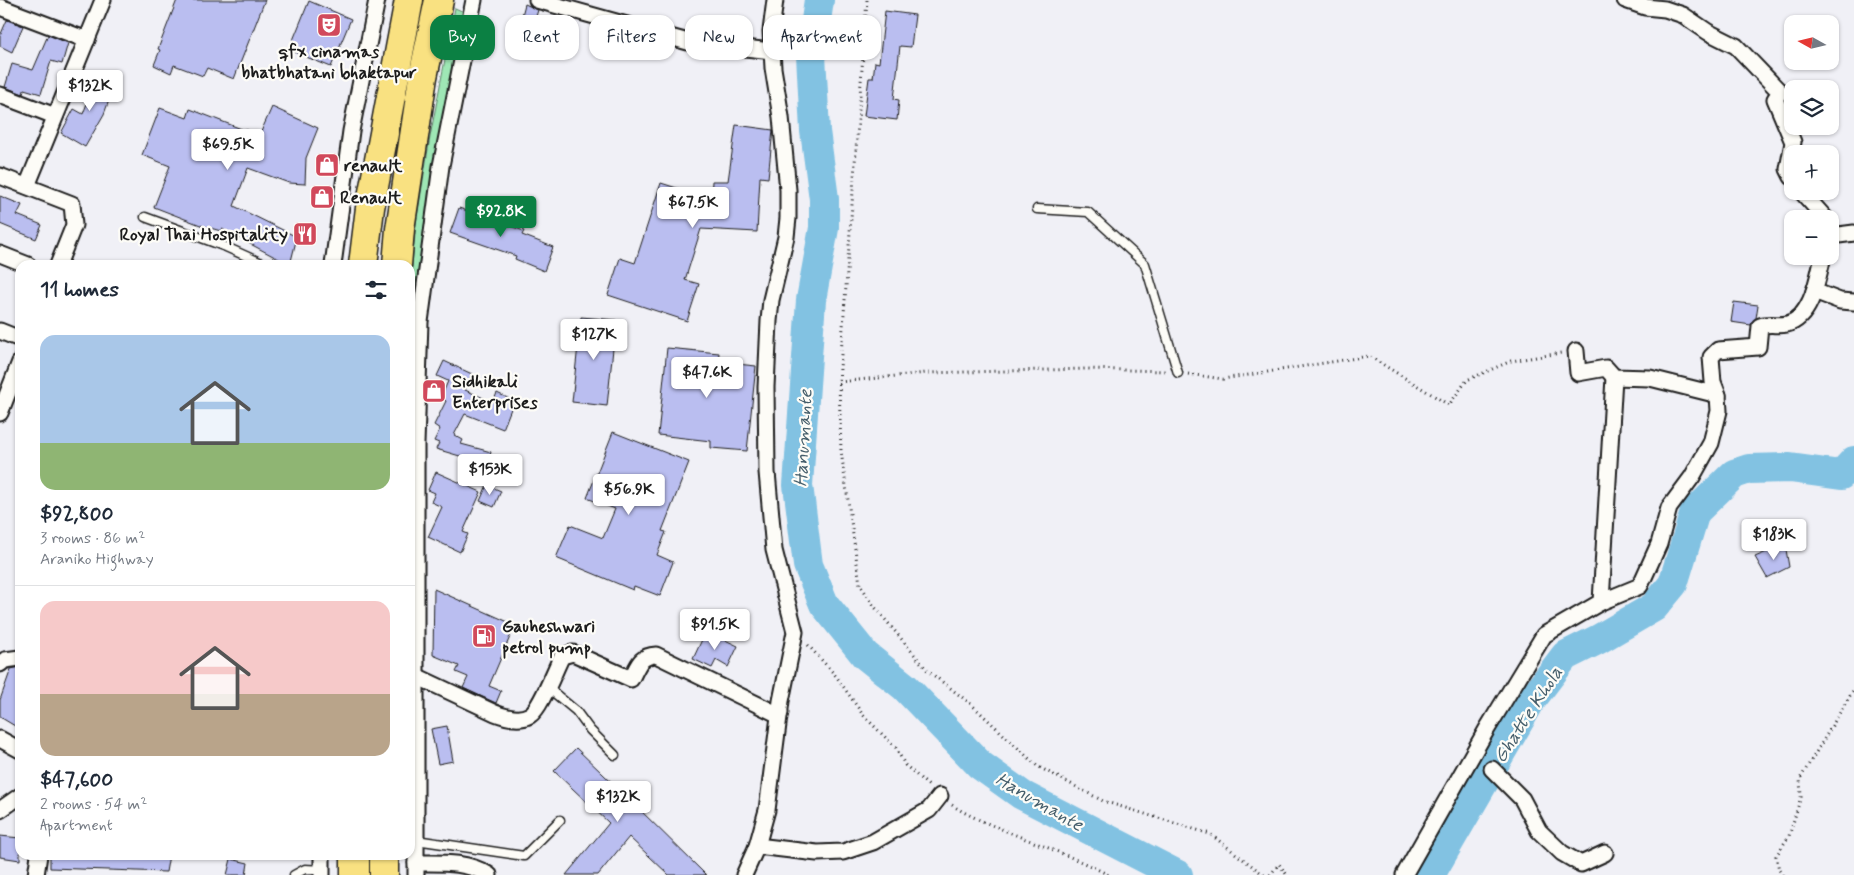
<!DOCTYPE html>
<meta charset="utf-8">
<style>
body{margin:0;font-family:Mynerve,sans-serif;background:#f6f6f7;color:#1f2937;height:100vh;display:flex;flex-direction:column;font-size:19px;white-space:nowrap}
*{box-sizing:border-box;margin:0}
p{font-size:16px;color:#747a83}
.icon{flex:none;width:28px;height:28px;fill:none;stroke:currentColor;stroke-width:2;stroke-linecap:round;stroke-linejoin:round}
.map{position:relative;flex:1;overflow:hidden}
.sheet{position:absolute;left:15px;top:260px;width:400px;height:600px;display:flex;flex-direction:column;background:#fff;border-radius:15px;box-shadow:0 1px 4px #0004}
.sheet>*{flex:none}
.hud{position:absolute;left:430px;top:15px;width:475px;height:45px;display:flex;gap:10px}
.needle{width:32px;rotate:278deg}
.fabs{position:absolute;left:1784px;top:15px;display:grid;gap:10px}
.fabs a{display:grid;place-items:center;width:55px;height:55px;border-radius:10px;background:#fff;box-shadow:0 1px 4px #0004;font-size:25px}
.price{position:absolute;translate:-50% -42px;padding:0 11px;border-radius:5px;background:#fff;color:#222;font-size:16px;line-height:32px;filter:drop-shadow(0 1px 2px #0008)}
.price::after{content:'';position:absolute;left:50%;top:30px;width:15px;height:11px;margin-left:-8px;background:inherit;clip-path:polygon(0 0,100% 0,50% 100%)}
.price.active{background:#0b8043;color:#fff}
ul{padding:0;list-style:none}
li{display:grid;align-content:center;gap:10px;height:265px;padding:0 25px}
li+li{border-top:1px solid #e0e1e3}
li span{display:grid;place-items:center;height:155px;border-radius:15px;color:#555}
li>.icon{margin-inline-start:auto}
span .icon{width:90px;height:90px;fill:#fffc;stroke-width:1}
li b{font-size:21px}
h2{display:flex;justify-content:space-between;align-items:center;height:60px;padding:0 25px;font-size:21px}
.pill{padding:0 18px;border-radius:15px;background:#fff;box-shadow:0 1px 4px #0004;font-size:18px;line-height:45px}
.pill.active{background:#0b8043;color:#fff}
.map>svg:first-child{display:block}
.green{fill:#9ee7b5;stroke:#5d8268}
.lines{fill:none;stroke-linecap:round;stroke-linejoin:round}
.river{stroke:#82c2e2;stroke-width:30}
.building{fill:#babef0;stroke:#1c1c1c}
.lane-casing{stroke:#1c1c1c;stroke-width:11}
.street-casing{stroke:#1c1c1c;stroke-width:19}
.highway-casing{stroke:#1c1c1c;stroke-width:31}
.path{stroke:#1c1c1c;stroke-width:3;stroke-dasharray:1 4;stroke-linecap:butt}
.lane{stroke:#fdfcf7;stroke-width:8}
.street{stroke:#fdfcf7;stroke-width:15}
.highway{stroke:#f9e181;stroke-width:28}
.labels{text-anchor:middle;stroke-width:4.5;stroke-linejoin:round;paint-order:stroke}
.poi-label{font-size:18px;font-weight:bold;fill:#1c1c1c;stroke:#fdfcf7;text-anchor:start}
.water-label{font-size:19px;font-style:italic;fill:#455e6b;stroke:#fdfcf7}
</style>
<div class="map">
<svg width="1854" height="875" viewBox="0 0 1854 875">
<rect width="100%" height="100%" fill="#f0f0f6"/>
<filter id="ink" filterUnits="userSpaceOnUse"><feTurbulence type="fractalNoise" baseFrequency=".02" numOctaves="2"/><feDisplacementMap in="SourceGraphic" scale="10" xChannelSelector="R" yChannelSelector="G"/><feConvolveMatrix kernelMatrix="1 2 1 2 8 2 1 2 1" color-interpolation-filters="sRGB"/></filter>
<g filter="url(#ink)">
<polygon class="green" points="455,8 464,12 456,62 438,139 424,226 410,365 410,285 416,224 430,137"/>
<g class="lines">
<g class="river">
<polyline points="819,0 811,55 815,131 824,199 824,228 811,300 798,485 808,565 824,604 865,655 905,687 980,765 1022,795 1178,875"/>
<polyline points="1430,875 1530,702 1565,656 1599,639 1654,607 1673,584 1695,512 1734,474 1749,469 1790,468 1841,475 1854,461"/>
</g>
</g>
<g class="building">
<polygon points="177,0 265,0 234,79 207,68 203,76 174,65 171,73 154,65 160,50 158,49"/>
<polygon points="309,1 351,19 331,67 289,50"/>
<polygon points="525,4 538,10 533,26 520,23"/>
<polygon points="885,11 915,15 911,47 900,46 894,99 899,100 897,120 864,116 869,78 873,78 875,62 879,63"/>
<polygon points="7,20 23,26 12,52 0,46 0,36"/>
<polygon points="48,35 68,43 62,64 51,61 41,94 24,89 23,94 5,87 12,64 33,70"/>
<polygon points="98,74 116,81 104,114 85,147 61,133 74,109 83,114"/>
<polygon points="272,107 318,128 306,158 305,184 289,183 248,168 234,206 297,237 290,265 222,229 221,231 203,226 154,207 170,166 142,155 160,108 187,118 190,109 244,130 244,129 260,134"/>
<polygon points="736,125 773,130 768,178 760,177 757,232 701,229 685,280 699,284 687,321 608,295 620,258 635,263 661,183 711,199 712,181 728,181"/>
<polygon points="0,196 22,205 17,215 42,225 36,239 0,224"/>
<polygon points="459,208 524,231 522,235 553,247 544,271 515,259 516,256 450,233"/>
<polygon points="1734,302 1758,305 1756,318 1751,325 1731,322"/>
<polygon points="581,317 616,320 607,406 572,402"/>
<polygon points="667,348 719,353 718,362 756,366 747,451 711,448 711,441 658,435"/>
<polygon points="444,361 472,374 465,390 493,402 497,393 514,401 503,429 465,414 454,435 463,440 461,444 491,452 487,464 436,449 439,443 434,441 440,429 434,425 446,401 441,398 448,381 437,376"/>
<polygon points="613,432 689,462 662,531 666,532 657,555 673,562 660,596 634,586 633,590 556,558 570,525 603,538 615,509 587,498"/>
<polygon points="436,472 481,492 463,532 468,534 460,552 428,537 442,507 431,502 435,493 428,490"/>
<polygon points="487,485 501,491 494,507 480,501"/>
<polygon points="1785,544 1789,567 1767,578 1755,557"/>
<polygon points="434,589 515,625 489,686 501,691 496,703 463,688 468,677 456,672 459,666 433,655"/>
<polygon points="706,631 738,646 728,667 716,660 712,668 693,659"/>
<polygon points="20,667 20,729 0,717 0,700 11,669"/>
<polygon points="447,726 453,761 438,764 431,729"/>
<polygon points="576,748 629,799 706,875 669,875 629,837 598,875 566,875 609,823 554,771"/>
<polygon points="0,836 20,838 20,860 0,857"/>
<polygon points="50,855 169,855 166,872 50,868"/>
<polygon points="231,859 248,863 246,875 227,875"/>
</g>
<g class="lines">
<defs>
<g id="lane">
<polyline points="1037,209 1088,212 1145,264 1178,373"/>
<polyline points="145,217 226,247 266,265"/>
<polyline points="547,687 576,711 590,730 615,755"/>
<polyline points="416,840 524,856 560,820"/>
<polyline points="294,875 305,869 322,870"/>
</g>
<g id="street">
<polyline points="537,0 688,42 772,51"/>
<polyline points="1625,0 1645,7 1665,9 1683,15 1708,32 1736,46 1780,92 1775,99 1793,142 1788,169 1792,177"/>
<polyline points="0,7 87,40"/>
<polyline points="0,95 55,116"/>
<polyline points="0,176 72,204 74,225 58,265"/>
<polyline points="27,186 103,0"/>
<polyline points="1801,191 1826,219"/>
<polyline points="1830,237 1831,236 1854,233"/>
<polyline points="0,254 28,265"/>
<polyline points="333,265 351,131 377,0"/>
<polyline points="1814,291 1840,301 1854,302"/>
<polyline points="0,331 20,339"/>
<path d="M 1576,351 L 1578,373 L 1606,368 L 1614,377 L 1650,378 L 1718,395 L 1713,382 L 1711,357 L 1718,350 L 1758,347 L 1760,326 C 1769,323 1778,326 1787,324 C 1812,318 1818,277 1823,256"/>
<polyline points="0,413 20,362"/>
<polyline points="1601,602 1640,586 1659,544 1669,508 1692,477 1711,443 1719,411 1718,395"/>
<polyline points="0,664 5,660 20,658"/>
<path d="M 414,675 L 495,713 C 505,717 520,721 530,715 C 541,708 555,669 562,656 L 573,653 L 631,679 C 638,666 639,656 656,655 L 773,712 L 780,713"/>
<polyline points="0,739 20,750"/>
<polyline points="1492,769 1522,799 1539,831 1562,853 1581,864 1605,853"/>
<polyline points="0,810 20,796"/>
<polyline points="757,846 767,810 781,701 795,632 774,550 767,472 766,387 769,321 771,300 786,237 788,218 788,190 781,117 773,68 771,31 775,0"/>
<polyline points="322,855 322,875"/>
<path d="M 416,863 C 441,863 467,861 489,875"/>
<polyline points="36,875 39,855"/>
<polyline points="416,875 416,444 420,322 441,166 474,0"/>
<polyline points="744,875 757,846 817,853 843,852 873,842 929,810 940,796"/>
<polyline points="1404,875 1487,729 1544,635 1601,602 1614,377"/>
</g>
<g id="highway">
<polyline points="363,265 370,208 409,0"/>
<polyline points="397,265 400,229 423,77 439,0"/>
<polyline points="384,855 384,875"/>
<polyline points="355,875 355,855"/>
</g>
</defs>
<use href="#lane" class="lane-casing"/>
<use href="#street" class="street-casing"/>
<use href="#highway" class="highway-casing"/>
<g class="path">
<polyline points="867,0 839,382 841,451 860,584 874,606 928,671 971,704 1037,766 1103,801 1210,834 1264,875"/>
<polyline points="1188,374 1223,379 1369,356 1449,405 1467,380 1511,361 1561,353"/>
<polyline points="839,382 926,373 1086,369 1166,371"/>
<polyline points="808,645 836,676 863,715 896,748 905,765 930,787"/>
<path d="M 952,805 C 973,819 1000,828 1023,838 C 1052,849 1081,861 1109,875"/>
<polyline points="1270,875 1279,864 1287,875"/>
<polyline points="1783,875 1779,870 1776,856 1789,836 1801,797 1800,779 1854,689"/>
</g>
<use href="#lane" class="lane"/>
<use href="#street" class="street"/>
<use href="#highway" class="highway"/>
</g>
</g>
<defs>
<symbol id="theatre-square" viewBox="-11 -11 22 22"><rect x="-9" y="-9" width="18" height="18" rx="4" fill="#d1495b" stroke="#fdfcf7"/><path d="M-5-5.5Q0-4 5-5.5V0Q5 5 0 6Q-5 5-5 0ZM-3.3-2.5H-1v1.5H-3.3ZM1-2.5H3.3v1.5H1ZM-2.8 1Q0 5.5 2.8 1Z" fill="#fff"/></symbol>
<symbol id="shop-square" viewBox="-11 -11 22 22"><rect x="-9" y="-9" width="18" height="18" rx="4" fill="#d1495b" stroke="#fdfcf7"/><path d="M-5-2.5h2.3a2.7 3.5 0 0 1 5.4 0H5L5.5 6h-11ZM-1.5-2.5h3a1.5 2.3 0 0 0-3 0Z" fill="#fff"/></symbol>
<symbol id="restaurant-square" viewBox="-11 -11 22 22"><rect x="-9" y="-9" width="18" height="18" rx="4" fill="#d1495b" stroke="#fdfcf7"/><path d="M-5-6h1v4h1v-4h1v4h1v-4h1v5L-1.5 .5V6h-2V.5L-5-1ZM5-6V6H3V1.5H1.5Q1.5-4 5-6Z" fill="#fff"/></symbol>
<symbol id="fuel-square" viewBox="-11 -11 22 22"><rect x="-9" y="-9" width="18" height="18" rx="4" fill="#d1495b" stroke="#fdfcf7"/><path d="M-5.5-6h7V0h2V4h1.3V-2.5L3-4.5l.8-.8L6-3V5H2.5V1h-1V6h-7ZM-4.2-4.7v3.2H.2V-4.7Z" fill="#fff"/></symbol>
</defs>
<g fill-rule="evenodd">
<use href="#theatre-square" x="315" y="11" width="28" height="28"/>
<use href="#shop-square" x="313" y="151" width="28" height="28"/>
<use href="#shop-square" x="308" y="183" width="28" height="28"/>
<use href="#restaurant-square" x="291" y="220" width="28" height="28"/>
<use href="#shop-square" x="420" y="377" width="28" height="28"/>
<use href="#fuel-square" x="470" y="622" width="28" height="28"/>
</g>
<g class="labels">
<g class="poi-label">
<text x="329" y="57" text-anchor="middle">qfx cinamas<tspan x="329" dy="21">bhatbhatani bhaktapur</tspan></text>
<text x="344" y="171">renault</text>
<text x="340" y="203">Renault</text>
<text x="288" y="240" text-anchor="end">Royal Thai Hospitality</text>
<text x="452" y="387">Sidhikali<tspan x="452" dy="21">Enterprises</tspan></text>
<text x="502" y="632">Gauheshwari<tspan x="502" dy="21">petrol pump</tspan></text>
</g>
<g class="water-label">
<text transform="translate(802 438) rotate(-87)" y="7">Hanumante</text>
<text transform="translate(1527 714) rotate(-57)" y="7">Ghatte Khola</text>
<text transform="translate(1040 801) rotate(30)" y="7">Hanumante</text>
</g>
</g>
</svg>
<div class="fabs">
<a><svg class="needle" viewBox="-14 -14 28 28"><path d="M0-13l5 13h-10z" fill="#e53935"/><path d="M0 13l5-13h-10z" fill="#747a83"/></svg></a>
<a><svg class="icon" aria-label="layers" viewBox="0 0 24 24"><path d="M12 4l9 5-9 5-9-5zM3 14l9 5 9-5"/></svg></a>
<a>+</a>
<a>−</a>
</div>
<b class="price" style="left:90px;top:112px">$132K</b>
<b class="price" style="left:228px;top:171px">$69.5K</b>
<b class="price" style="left:693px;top:229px">$67.5K</b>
<b class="price active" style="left:501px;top:238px">$92.8K</b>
<b class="price" style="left:594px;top:361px">$127K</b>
<b class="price" style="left:707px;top:399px">$47.6K</b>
<b class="price" style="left:490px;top:496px">$153K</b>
<b class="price" style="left:629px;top:516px">$56.9K</b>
<b class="price" style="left:1774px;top:561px">$183K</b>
<b class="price" style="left:715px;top:651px">$91.5K</b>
<b class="price" style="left:618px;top:823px">$132K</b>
<div class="hud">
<a class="pill active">Buy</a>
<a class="pill">Rent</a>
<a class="pill">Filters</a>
<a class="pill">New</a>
<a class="pill">Apartment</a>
</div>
<section class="sheet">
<h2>11 homes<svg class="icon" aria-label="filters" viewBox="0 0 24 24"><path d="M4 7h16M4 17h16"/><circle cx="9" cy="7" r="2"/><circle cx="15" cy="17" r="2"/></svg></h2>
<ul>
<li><span style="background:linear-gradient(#a9c7e8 70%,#8fb573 0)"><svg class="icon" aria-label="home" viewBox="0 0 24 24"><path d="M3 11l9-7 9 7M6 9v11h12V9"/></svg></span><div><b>$92,800</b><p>3 rooms · 86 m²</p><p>Araniko Highway</p></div></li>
<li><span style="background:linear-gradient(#f6c9c9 60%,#b9a48a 0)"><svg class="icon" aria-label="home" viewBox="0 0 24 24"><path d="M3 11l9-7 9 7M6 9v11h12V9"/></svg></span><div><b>$47,600</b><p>2 rooms · 54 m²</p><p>Apartment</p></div></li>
</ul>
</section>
</div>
